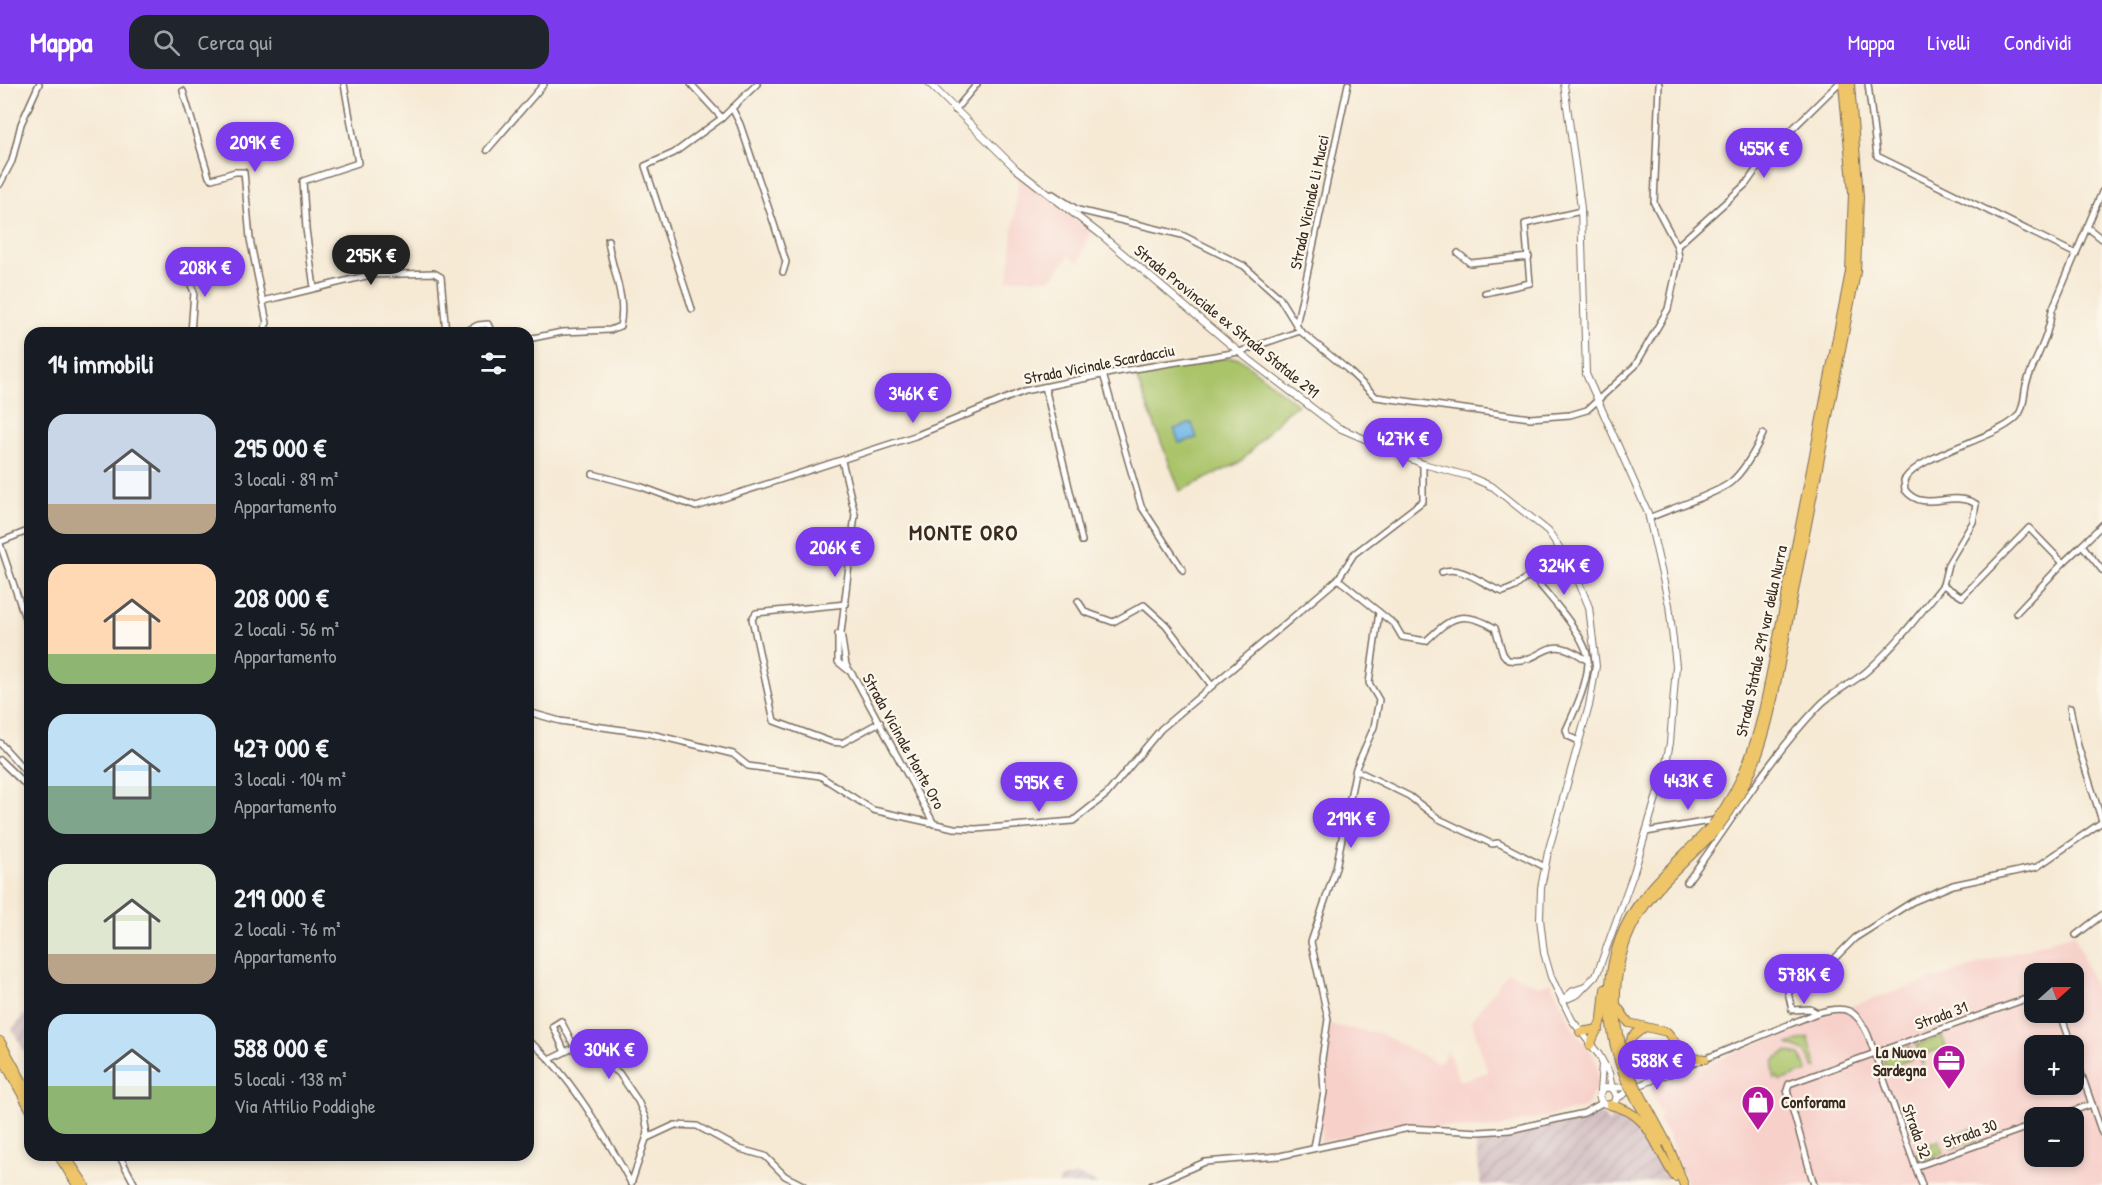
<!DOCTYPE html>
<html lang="it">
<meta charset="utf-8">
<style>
body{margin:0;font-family:"Patrick Hand",sans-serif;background:#20242c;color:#f1f3f6;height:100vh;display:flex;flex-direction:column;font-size:22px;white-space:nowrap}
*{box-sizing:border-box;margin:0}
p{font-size:20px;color:#9ea1a6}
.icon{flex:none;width:33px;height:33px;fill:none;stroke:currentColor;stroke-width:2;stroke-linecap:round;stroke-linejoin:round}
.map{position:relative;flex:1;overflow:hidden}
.panel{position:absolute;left:24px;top:243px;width:510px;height:834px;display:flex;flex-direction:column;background:#171b24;border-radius:18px;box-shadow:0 3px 9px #0003}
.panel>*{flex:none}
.needle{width:39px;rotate:69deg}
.buttons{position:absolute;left:2024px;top:879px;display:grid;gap:12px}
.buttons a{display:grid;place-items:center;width:60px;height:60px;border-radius:12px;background:#171b24;box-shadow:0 3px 9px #0003;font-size:30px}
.price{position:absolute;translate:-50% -51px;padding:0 14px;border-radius:21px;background:#7c3aed;color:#fff;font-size:20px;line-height:39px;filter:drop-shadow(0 2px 3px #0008)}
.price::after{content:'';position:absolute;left:50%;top:36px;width:18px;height:14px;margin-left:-9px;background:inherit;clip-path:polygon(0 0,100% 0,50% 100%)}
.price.on{background:#222;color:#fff}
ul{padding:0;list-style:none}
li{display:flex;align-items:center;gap:18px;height:150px;padding:0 24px}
li span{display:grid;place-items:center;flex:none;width:168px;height:120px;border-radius:18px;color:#555}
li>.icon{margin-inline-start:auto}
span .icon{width:72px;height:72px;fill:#fffc;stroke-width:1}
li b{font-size:26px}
h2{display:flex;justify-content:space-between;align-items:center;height:72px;padding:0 24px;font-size:26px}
header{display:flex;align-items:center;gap:36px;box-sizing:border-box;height:84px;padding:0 30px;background:#7c3aed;color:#fff}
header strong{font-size:28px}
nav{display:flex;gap:33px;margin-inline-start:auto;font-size:21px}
.search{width:420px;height:54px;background:#20242c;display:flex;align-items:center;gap:15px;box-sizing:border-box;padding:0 21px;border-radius:18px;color:#9ea1a6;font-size:22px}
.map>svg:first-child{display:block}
.built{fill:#f7d0ca;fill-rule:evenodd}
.industrial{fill:url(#industrial-furrows)}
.grass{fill:#aac46b;stroke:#727744;stroke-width:1.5}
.water{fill:#72b8e8;stroke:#567183;stroke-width:1.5}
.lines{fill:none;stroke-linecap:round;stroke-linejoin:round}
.minor-casing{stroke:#7c6d5e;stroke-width:8}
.tertiary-casing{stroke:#7c6d5e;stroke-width:8}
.primary-casing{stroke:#7c6d5e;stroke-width:10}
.trunk-casing{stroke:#7c6d5e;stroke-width:10}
.minor{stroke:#fff;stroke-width:5}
.tertiary{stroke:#fff;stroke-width:6}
.primary{stroke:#eec569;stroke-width:8}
.trunk{stroke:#eec569;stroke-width:8}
.trunk-bridge-casing{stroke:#7c6d5e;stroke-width:10;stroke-linecap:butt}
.trunk-bridge{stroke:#eec569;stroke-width:8}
.labels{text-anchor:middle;stroke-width:4.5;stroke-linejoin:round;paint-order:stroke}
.street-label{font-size:16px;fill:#3b2a1e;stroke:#fbf7ec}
.poi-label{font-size:16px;font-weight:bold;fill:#3b2a1e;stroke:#fbf7ec;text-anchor:end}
.district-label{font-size:22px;font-weight:bold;letter-spacing:1.5px;fill:#3b2a1e;stroke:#fbf7ec}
</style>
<header>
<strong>Mappa</strong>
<div class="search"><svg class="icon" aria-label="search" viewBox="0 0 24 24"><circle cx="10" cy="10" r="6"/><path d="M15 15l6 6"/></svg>Cerca qui</div>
<nav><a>Mappa</a><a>Livelli</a><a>Condividi</a></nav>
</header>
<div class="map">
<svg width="2102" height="1101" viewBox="0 0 2102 1101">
<defs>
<pattern id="industrial-furrows" width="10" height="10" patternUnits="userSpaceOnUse" patternTransform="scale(1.5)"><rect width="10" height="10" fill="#d2bec2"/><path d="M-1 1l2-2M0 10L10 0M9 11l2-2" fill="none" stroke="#b5a3a6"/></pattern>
</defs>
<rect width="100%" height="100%" fill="#fbf7ec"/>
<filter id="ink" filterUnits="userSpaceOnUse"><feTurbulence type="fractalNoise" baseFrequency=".0167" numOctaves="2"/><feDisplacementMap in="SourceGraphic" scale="12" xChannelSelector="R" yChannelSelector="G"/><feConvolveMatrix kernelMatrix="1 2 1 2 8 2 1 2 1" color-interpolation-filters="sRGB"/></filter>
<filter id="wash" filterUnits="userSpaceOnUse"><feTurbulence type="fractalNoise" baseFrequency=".008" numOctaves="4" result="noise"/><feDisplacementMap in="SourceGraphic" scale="24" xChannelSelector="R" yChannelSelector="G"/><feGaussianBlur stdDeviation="1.35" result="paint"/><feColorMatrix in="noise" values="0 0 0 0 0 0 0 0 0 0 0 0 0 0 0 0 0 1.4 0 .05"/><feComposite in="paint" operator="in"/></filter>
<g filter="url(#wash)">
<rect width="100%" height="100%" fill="#f6ead5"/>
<g class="built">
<polygon points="1019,91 1091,147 1079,179 1069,172 1051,195 1008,195"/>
<path d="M 2074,849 L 2102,924 L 2102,1101 L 1687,1101 L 1668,1051 L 1658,1035 L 1661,1032 L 1651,1007 L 1654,1002 L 1839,926 ZM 2034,890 L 2073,890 L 2073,928 L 2034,928 ZM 2034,962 L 2073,962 L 2073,1000 L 2034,1000 ZM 2034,1034 L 2073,1034 L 2073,1072 L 2034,1072 Z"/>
<polygon points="1508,888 1539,902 1551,898 1573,944 1595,973 1598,983 1597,1003 1585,1024 1487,1045 1399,1040 1320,1059 1322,1043 1318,1041 1324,1013 1323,977 1329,941 1379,949 1437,979 1442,977 1447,966 1460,997 1488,988 1471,936"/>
</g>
<g class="industrial">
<polygon points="30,924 30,978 12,945"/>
<polygon points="1608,1028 1624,1029 1643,1042 1669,1094 1636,1101 1481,1101 1475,1054 1489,1057 1489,1054 1508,1053 1539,1043 1602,1030 1608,1038 1611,1036"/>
<polygon points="1077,1091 1093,1097 1098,1101 1058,1101 1061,1095"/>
</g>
<g class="grass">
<polygon points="1223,274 1239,274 1298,321 1286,328 1241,378 1180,407 1135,290"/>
<polygon points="1942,952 1946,963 1925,970 1923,981 1916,961"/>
<polygon points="1808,953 1817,984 1814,984 1805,967 1788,960"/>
<polygon points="1910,962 1915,974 1890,983 1883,980 1885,971"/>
<path d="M 1787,968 L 1800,971 L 1808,987 L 1780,997 L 1778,993 L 1775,995 C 1771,981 1773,973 1787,968 Z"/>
<polygon points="1972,1044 1976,1057 1953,1064 1949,1053"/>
<polygon points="1940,1056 1944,1069 1923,1076 1916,1072 1919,1064"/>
</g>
<polygon class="water" points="1192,339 1197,354 1179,359 1174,345"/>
</g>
<g filter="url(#ink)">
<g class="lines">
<defs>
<g id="minor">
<polyline points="691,0 722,34 757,0"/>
<polyline points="1868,0 1877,72 2076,170"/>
<polyline points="183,7 209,93 212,95 235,88 244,88 250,155 267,239 262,249"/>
<polyline points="732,24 740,40 774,140 786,178 783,188"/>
<polyline points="955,26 977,0"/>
<polyline points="487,66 544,0"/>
<polyline points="0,100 12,77 21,40 39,0"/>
<polyline points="1053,110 1078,126 1182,151 1244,182 1279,213 1300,247 1347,285 1376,313 1530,334 1570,331 1587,326 1635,282 1668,225 1679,174 1677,162 1654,119 1659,0"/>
<polyline points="2087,143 2102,155"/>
<polyline points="1677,162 1746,100 1768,69 1838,0"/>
<polyline points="1458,169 1470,179 1529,173"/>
<polyline points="184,185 194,208 191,249"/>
<polyline points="314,204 306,145 303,97 358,79 344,0"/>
<polyline points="1485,209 1530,199 1525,140 1581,127"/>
<polyline points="263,217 370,191 434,189 441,193 446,249"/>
<polyline points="692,225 645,82 674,69 722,34"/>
<polyline points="1296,242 1348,0"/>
<polyline points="462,249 478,241 488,240 492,249"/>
<path d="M 528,255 L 562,248 L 610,246 L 620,242 C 627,212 611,185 608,156"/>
<polyline points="1103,290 1141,422 1183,486"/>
<polyline points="1045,303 1082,457"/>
<polyline points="842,377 855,430 841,549 846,581 856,596 934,740"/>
<polyline points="593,390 642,403 696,423 915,352 1024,307 1116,288 1239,268 1300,247"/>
<path d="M 1649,434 C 1669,425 1717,410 1731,398 C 1745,386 1755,367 1763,350"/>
<polyline points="0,458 30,446"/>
<polyline points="0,460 30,549"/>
<polyline points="2082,461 2102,441"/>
<path d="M 1442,488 C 1462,480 1484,502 1503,508 L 1515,503 L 1527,493 L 1533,493 C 1548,511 1590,556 1588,579 C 1587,601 1575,626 1566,646 L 1568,652 L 1579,657"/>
<path d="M 1943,501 L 1948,480 L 1973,438 L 1976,420 C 1952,405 1924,430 1905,406 L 1904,396 C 1923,367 2005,353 2019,330 C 2026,319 2023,306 2028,295 C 2037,271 2049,252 2052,226 L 2102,108"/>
<polyline points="1943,501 1962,513 2029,444 2063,479 2082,461 2102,486"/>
<polyline points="1078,517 1085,528 1113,538 1144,521 1166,541 1212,602"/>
<polyline points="846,520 756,529 752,535 774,637 831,658 842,659 880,638"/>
<path d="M 1379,528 L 1395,541 L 1402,553 L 1426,557 C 1451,533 1462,525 1495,544 L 1503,570 L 1508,576 C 1547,581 1543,544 1588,577"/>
<polyline points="2016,529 2063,479"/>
<polyline points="838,550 838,578 849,587"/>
<polyline points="2070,624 2078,662 2102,737"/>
<polyline points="528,628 560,637 651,650 733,670 748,682 820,692 873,726 954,744 976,745 1073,737 1107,710 1161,645 1338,495 1354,470 1423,417 1423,380"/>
<polyline points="0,659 30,692"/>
<polyline points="0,676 30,705"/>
<polyline points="1356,686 1409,712 1439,735 1492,760 1498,759 1545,783"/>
<polyline points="1646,748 1715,736"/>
<path d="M 1687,798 C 1731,739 1768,675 1819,622 C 1832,608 1852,600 1867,587 C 1896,561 1919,531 1943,501"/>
<polyline points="2076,851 2102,831"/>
<polyline points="2060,928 2072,962"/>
<polyline points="1817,929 1810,925 1792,926 1788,908 1822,887 1855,854 1912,818 1953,801 2037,783 2102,738"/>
<path d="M 528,957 C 566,982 609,1059 631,1099"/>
<polyline points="564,966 553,942 561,937 574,962"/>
<polyline points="2073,966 2102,1049"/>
<polyline points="549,976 579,961 619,989 638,1017 645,1033 648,1049 631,1100"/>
<path d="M 1680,985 L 1817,929 C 1845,921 1856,924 1868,951 L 1922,1101"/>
<polyline points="2054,1034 2092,1020"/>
<polyline points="647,1054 675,1041 697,1042 740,1065 765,1072 785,1092 803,1101"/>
<polyline points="1314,1064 1324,1008 1322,975 1328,935 1311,858 1336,784 1356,684 1374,643 1379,616 1369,599 1379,528 1338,495"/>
<polyline points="119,1071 135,1101"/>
<polyline points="1915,1083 2034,1041"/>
<polyline points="1152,1101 1205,1078 1280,1072 1409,1044 1480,1048 1510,1046 1584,1029 1602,1019"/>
<polyline points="1814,1101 1787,1006 1789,1000 2034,912"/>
</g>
<g id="tertiary">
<polyline points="930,0 1016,85 1100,150 1239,268 1337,343 1423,380 1468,392 1493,403 1548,447 1573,484 1589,523 1596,582 1589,622 1548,768 1541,804 1540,835 1544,869 1551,893 1572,936 1599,971 1609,989 1612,1005"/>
<polyline points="1562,917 1578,910 1597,890 1634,788 1665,684 1670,659 1676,582 1669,521 1648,429 1586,290 1581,124 1564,0"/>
<polyline points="1562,917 1573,907 1582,904"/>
<polyline points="1614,1006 1617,1013 1615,1018 1608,1021 1602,1019 1599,1012 1604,1004 1631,1003"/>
<polyline points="1600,1008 1602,980"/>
<polyline points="1616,1015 1635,1003 1680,985"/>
</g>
<g id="primary">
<path d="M 1610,1021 C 1651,1029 1654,1063 1675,1093"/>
<polyline points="1678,1085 1684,1101"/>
</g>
<g id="trunk">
<polyline points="1769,599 1850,188 1853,109 1843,0"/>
<polyline points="1776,600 1856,188 1859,113 1850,0"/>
<polyline points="1617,922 1629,939 1667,948 1688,973 1705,975"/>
<polyline points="1580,948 1599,945"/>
<polyline points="0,957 30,1011"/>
<polyline points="1590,961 1602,935 1605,905"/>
<polyline points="0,970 30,1025"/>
<polyline points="1625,973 1632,953 1645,943"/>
<polyline points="1670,989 1675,980 1676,963"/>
<path d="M 1632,994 C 1609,940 1609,876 1642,826 C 1662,796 1693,771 1718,744"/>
<path d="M 1626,997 C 1602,937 1601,866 1643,814 C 1664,787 1691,765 1713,740"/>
<polyline points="1641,1011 1668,1061 1678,1085"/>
<polyline points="1635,1014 1661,1058"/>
<polyline points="58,1071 77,1101"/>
<polyline points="65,1071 85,1101"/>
</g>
</defs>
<use href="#minor" class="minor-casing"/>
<use href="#tertiary" class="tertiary-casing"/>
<use href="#primary" class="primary-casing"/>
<use href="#trunk" class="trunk-casing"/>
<use href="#minor" class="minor"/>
<use href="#tertiary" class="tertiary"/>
<use href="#primary" class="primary"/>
<use href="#trunk" class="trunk"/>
<defs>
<g id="trunk-bridge">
<path d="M 1713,740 C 1746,697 1759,651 1769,599"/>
<path d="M 1718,744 C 1752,700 1766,654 1776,600"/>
<polyline points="1632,994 1641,1011"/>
<polyline points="1626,997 1635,1014"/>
</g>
</defs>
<use href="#trunk-bridge" class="trunk-bridge-casing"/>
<use href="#trunk-bridge" class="trunk-bridge"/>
</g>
</g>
<defs>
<symbol id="office-pin" viewBox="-11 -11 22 30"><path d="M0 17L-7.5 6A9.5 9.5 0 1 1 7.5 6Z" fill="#b5179e" stroke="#fbf7ec"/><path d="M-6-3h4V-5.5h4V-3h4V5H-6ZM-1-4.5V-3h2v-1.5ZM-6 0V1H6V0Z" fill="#fff"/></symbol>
<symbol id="shop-pin" viewBox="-11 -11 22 30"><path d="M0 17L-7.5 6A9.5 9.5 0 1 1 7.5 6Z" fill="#b5179e" stroke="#fbf7ec"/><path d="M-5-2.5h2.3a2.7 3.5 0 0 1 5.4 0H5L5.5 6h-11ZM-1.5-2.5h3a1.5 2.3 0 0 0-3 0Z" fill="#fff"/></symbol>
</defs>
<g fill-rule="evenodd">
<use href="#office-pin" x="1930" y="958" width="38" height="52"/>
<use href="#shop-pin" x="1739" y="999" width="38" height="52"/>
</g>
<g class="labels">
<g class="street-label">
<text transform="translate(1309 118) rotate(-78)" y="6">Strada Vicinale Li Mucci</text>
<text transform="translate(1227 237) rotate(39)" y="6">Strada Provinciale ex Strada Statale 291</text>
<text transform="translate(1099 280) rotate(-11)" y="6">Strada Vicinale Scardacciu</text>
<text transform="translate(1761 557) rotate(-78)" y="6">Strada Statale 291 var della Nurra</text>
<text transform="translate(904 657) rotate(61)" y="6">Strada Vicinale Monte Oro</text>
<text transform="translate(1941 931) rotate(-20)" y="6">Strada 31</text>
<text transform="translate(1917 1047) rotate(70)" y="6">Strada 32</text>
<text transform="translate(1970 1049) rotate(-20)" y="6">Strada 30</text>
</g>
<g class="poi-label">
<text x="1926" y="974">La Nuova<tspan x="1926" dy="18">Sardegna</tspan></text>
<text x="1781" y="1024" text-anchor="start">Conforama</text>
</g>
<g class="district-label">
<text x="964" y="456">MONTE ORO</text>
</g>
</g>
</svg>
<div class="buttons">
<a><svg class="needle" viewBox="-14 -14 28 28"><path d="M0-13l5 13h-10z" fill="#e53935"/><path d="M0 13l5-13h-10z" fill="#9ea1a6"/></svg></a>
<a>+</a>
<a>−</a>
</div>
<b class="price" style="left:255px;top:89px">209K €</b>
<b class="price" style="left:1764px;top:95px">455K €</b>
<b class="price on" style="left:371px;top:202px">295K €</b>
<b class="price" style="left:205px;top:214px">208K €</b>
<b class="price" style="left:913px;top:340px">346K €</b>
<b class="price" style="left:1403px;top:385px">427K €</b>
<b class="price" style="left:835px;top:494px">206K €</b>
<b class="price" style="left:1564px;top:512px">324K €</b>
<b class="price" style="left:1688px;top:727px">443K €</b>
<b class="price" style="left:1039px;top:729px">595K €</b>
<b class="price" style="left:1351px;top:765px">219K €</b>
<b class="price" style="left:1804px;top:921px">578K €</b>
<b class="price" style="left:609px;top:996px">304K €</b>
<b class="price" style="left:1657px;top:1007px">588K €</b>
<section class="panel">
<h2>14 immobili<svg class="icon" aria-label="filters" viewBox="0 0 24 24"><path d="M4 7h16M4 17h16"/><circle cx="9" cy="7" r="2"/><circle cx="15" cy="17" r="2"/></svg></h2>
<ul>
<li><span style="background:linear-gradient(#c9d6e8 75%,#b9a48a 0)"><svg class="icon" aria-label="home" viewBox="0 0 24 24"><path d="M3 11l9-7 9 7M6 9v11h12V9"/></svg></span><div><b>295 000 €</b><p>3 locali · 89 m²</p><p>Appartamento</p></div></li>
<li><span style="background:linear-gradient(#ffd9b3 75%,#8fb573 0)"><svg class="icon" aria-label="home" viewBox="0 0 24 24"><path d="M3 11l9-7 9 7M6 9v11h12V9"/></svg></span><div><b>208 000 €</b><p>2 locali · 56 m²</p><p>Appartamento</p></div></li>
<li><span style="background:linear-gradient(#bfe0f5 60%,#7fa58c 0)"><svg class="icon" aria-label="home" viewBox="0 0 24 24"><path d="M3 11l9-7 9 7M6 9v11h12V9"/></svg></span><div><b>427 000 €</b><p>3 locali · 104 m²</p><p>Appartamento</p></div></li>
<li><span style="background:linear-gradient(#dfe7d0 75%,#b9a48a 0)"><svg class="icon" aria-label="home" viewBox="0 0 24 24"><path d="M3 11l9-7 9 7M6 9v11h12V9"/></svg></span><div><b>219 000 €</b><p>2 locali · 76 m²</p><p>Appartamento</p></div></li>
<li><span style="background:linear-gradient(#bfe0f5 60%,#8fb573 0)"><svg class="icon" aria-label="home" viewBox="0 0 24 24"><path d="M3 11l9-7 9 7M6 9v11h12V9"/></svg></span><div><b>588 000 €</b><p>5 locali · 138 m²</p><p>Via Attilio Poddighe</p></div></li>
</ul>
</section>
</div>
